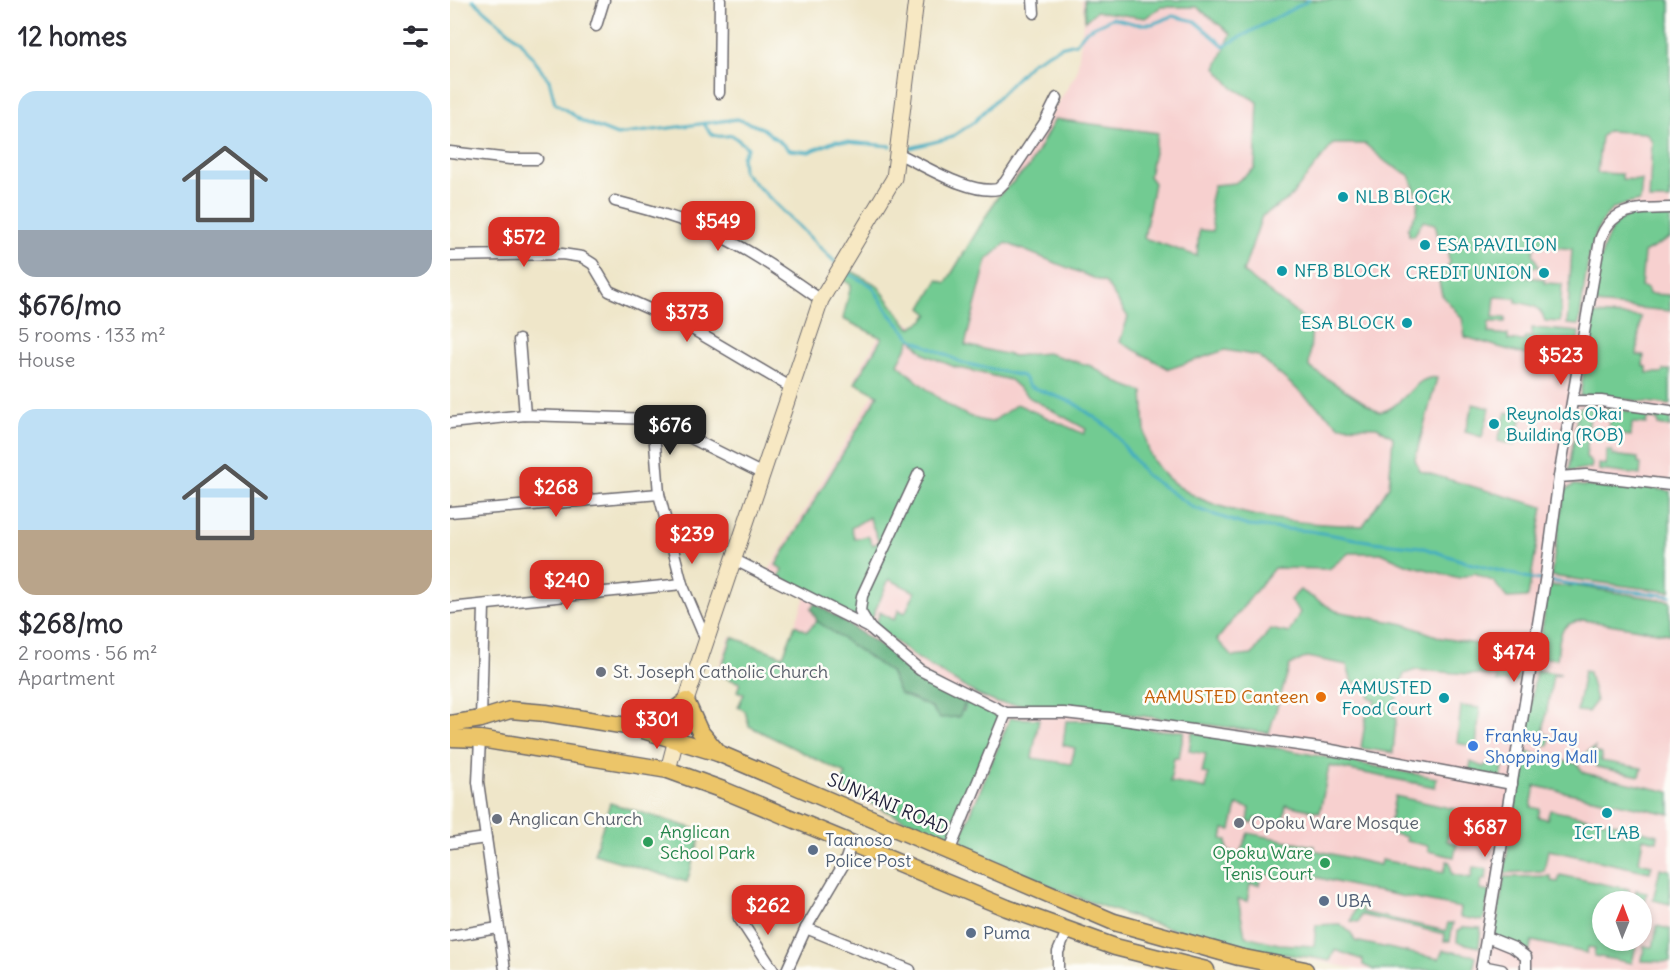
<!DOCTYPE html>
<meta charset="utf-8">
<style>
body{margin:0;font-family:Delius,sans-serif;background:#f2f2f3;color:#2b2b33;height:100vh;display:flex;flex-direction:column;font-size:22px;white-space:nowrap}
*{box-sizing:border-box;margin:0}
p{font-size:20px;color:#7c7c81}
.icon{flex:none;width:33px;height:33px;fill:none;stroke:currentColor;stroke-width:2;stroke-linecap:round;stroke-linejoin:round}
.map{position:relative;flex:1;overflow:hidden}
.drawer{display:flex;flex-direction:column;background:#fff;width:450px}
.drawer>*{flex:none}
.needle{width:39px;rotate:1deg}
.controls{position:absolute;left:1142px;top:891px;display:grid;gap:12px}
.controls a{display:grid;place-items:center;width:60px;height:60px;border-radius:50%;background:#fff;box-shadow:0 3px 9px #0003;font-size:30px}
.price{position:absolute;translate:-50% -51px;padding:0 14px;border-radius:12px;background:#d93025;color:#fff;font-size:20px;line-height:39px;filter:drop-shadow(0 2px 3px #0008)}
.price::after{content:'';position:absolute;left:50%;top:36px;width:18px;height:14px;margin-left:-9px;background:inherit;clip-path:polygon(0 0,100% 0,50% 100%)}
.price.active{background:#222;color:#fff}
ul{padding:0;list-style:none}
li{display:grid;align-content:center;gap:12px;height:318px;padding:0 18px}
li span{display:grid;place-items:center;height:186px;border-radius:18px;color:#555}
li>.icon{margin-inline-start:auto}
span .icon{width:108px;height:108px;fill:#fffc;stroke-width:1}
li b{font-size:26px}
h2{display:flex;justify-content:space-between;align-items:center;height:72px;padding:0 18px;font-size:26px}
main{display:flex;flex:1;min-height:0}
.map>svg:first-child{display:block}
.built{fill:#f7d0cf;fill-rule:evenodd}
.green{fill:#72cb92;stroke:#4a7666;stroke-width:1.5;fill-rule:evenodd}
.forest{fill:#5daf7c;stroke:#40685c;stroke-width:1.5}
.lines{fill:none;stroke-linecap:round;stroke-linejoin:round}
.stream{stroke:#42adc1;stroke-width:3}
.street-casing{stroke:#6a676d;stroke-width:13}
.secondary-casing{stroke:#6a676d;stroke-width:17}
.primary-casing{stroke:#6a676d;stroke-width:19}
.street{stroke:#fff;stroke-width:10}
.secondary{stroke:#f7e8c3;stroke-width:15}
.primary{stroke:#ecc569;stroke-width:16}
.culture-dot{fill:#0f9aa8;stroke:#fdfcf7;stroke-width:2}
.worship-dot{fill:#6b7280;stroke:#fdfcf7;stroke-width:2}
.food-dot{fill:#e8710a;stroke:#fdfcf7;stroke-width:2}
.shop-dot{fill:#3f7fe0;stroke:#fdfcf7;stroke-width:2}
.leisure-dot{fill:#2e9e5b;stroke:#fdfcf7;stroke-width:2}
.service-dot{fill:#5c6f8a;stroke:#fdfcf7;stroke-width:2}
.labels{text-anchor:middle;stroke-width:5;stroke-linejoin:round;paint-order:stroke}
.culture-label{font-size:18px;fill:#0d838f;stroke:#fdfcf7;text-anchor:start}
.worship-label{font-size:18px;fill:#5b616d;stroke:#fdfcf7;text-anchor:start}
.food-label{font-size:18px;fill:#c56008;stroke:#fdfcf7;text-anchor:end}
.shop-label{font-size:18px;fill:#366cbe;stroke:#fdfcf7;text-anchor:start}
.street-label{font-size:18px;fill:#22223b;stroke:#fdfcf7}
.leisure-label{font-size:18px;fill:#27864d;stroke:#fdfcf7;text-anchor:start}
.service-label{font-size:18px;fill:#4e5e75;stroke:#fdfcf7;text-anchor:start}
</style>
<main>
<section class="drawer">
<h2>12 homes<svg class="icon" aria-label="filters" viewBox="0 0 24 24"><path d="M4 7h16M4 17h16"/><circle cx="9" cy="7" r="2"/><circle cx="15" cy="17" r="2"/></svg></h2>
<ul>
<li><span style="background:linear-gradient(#bfe0f5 75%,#9aa5b1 0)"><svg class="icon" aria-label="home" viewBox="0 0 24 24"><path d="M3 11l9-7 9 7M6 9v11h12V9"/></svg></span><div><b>$676/mo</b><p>5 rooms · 133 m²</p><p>House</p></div></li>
<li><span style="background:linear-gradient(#bfe0f5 65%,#b9a48a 0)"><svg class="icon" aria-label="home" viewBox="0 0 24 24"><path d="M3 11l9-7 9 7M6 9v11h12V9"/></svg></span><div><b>$268/mo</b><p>2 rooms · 56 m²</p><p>Apartment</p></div></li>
</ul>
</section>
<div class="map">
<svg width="1220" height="970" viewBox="0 0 1220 970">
<rect width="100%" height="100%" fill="#fdfcf7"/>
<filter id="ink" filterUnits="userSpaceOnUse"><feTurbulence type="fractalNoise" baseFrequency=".0167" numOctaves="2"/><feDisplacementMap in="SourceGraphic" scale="12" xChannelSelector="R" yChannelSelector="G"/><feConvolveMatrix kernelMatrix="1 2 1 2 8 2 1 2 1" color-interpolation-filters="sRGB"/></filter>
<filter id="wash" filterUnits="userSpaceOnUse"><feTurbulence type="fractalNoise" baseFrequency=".008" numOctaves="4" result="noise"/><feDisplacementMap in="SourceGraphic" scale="24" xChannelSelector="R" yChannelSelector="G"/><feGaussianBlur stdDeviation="1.35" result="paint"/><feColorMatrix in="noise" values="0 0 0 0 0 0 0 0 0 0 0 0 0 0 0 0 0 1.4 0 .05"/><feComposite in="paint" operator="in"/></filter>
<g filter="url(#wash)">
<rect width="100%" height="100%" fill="#efe6c9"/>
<path class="built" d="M 631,0 L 1220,0 L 1220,970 L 910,970 L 740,935 L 611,893 L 389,791 L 398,774 L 304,728 L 285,679 L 267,673 L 280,636 L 333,656 L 356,595 L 314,579 L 425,392 L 404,379 L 429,336 L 446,317 L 471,329 L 627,72 L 634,14 ZM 1152,902 L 1191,902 L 1191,940 L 1152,940 Z"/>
<g class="green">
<path d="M 634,0 L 1220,0 L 1220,200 L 1199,200 L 1202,141 L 1196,133 L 1157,131 L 1151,137 L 1147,173 L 1172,174 L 1172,179 L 1192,180 L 1190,201 C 1181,203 1171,204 1163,209 C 1137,228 1134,294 1129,325 L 1117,324 L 1122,249 L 1085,245 L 1083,254 L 1089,267 L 1074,267 L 1074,277 L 1094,279 L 1095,283 L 1112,284 L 1110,322 L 1095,321 C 1090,305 1082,305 1066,302 L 1066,298 L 1045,297 L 1043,317 L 1056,318 L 1055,322 L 1039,322 L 1038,333 L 1058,335 L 1058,340 L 1074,341 L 1075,337 L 1082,337 L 1082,328 L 1129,332 L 1124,366 L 1106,364 L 1015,337 L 1012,318 L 992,295 L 989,282 L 999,264 L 997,240 L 988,236 L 985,224 L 973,221 L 964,236 L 959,235 L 958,227 L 967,212 L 968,198 L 959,175 L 937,163 L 915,144 L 883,144 L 839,199 L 812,216 L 793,272 L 862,325 L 859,367 L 929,412 C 953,409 966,373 987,378 L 965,459 L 970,471 L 1093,507 L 1078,597 L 1057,598 L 1044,582 L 1025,573 L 1009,578 L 956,564 L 931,553 L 899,553 L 879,569 L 824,568 L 767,640 L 783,657 L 802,655 L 820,629 L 839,633 L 850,612 L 840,600 L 850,590 L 886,611 L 954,624 L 992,638 L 1026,644 L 1073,636 L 1067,681 L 1047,682 L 1046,676 L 966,670 L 954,674 L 943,709 L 946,720 L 943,753 L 911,748 L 916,717 L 926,700 L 919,697 L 923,683 L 902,683 L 897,665 L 857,657 L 840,665 L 819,733 L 647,710 L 547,703 L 526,694 L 467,658 L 425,626 L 430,612 L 444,620 L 449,610 L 455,613 L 465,592 L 439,579 L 421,620 L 411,621 L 329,577 L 333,570 L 326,565 L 428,395 L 405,383 L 432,338 L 393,319 L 401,285 L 392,279 L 398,269 L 427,285 L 460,328 L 473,321 L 479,314 L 472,308 L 488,280 L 496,283 L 548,196 L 579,167 L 605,119 L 708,133 L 699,176 L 704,183 L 694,238 L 747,256 L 749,230 L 763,231 L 760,201 L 764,185 L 785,183 L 805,168 L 808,102 L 783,88 L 766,68 L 781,34 L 747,7 L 711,7 L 695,18 L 646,11 L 635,21 ZM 556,243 L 656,283 L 678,317 L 670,342 L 719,369 L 775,350 L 808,356 L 890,426 L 927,427 L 943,437 L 939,486 L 913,526 C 853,524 737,518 703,460 C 692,442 695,413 693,392 L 669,383 L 641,366 L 597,353 L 564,356 L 515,345 L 537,260 ZM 461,339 L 476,355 L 505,367 L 560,380 L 580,398 L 636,429 L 634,434 L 567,404 L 542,422 C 507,419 473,386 448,364 ZM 419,517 L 429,542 L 423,545 L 418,536 L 405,539 L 401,528 Z"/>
<path d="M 1220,212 L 1220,238 L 1194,253 L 1191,287 L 1197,288 L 1199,294 L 1220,295 L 1220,311 L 1145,304 C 1144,282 1153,222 1178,216 C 1191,212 1206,213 1220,212 Z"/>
<polygon points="1143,314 1191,317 1187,355 1194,356 1193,366 1197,367 1197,373 1212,373 1213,370 1220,370 1220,405 1140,395 1130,396"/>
<polygon points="1023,404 1040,408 1032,437 1015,432"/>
<path d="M 1131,407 L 1147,409 L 1146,413 L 1140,414 L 1136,457 L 1142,464 L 1141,468 C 1133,468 1125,471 1119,471 L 1128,409 Z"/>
<polygon points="1156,408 1220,416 1220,427 1208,425 1208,420 1197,418 1196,424 1182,423 1181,436 1159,434 1160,416 1152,413"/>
<polygon points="1056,412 1072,417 1064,445 1048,441"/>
<polygon points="1157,450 1162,451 1162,455 1188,458 1188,463 1191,464 1190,475 1149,470 1149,464 1156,465"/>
<polygon points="1124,485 1177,490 1178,485 1220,491 1220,592 1101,576 1115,490"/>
<path d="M 1098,586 L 1126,586 L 1220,601 L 1220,634 L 1134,620 C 1107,623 1110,637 1107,659 L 1088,657 Z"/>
<polygon points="367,621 440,672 450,694 481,707 514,711 516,701 550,717 500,838 493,839 390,788 396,774 299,726 295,711 288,707 294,694 287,691 290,683 269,675 282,637 333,656 345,625 357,631"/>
<polygon points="1086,670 1111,674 1103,675 1093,733 1100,735 1099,745 1096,746 1075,739"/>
<polygon points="1134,671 1139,672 1146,701 1138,712 1127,711"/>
<polygon points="1011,706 1030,708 1026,747 1007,743"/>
<path d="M 560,718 L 589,719 L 582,758 L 621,764 L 625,748 L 613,745 L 616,721 L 661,720 L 703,730 L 734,731 L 729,758 L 724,758 L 720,782 L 756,789 L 758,774 L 752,773 L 756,754 L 739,751 L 742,732 L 987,778 L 985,787 L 879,766 L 870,812 L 836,805 L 833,823 L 805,818 L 803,823 L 798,822 L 800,808 L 787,805 L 781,830 L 774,829 L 772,839 L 777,840 L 777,851 L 790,853 L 798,833 L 864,846 L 864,850 L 930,865 L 931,860 L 994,872 L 997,861 L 1000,862 L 1002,874 L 1021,878 L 1023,867 L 1037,869 L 1036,879 L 1032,879 L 1030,890 L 1040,892 L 1033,921 L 1010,917 L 1011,908 L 906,887 L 837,870 L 835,878 L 811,874 L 809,885 L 800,884 L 797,901 L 788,899 L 795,936 L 829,944 L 864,946 L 866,925 L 890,924 L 901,933 L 905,941 L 989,959 L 993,950 L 1026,956 L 1023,970 L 924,970 L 913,965 L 913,960 L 885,950 L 880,961 C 855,955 829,955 804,950 C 704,928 608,894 517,848 L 512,844 L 513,832 Z"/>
<polygon points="1145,747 1144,752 1152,754 1151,761 1192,768 1190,776 1147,767 1133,755"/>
<polygon points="1077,752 1127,764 1134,773 1220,792 1220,814 1085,786 1081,807 1090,809 1088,817 1097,819 1100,810 1168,824 1166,833 1174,835 1176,827 1208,835 1207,841 1193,838 1189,862 1202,865 1200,872 1098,850 1094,871 1054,873 1073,755"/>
<polygon points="1048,755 1055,756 1051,778 1019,772 1021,762 1033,767"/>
<polygon points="945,796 1014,811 1011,826 1000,825 997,841 1007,844 1004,857 978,851 978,846 956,841 956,837 938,833"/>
<polygon points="160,803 252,831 237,882 144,854"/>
<polygon points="1210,868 1220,870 1220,904 1203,900"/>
<polygon points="1110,875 1179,889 1178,896 1184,898 1186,890 1197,892 1191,919 1191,902 1152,902 1152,940 1187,941 1182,963 1144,956 1145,948 1138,947 1137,953 1082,941 1079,953 1045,936 1054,877 1101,876 1101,881 1108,882"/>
<polygon points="906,905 912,907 912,912 996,931 998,923 1003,923 1000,941 994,941 995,934 911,915 909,922 901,921"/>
<polygon points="1207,926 1220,929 1220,962 1192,961 1194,946 1203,947"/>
<polygon points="1014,927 1031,928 1029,947 1007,942 1008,931"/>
</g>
<polygon class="forest" points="365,603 516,701 509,717 489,718 481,707 450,694 440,672 367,621 361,608"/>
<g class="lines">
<g class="stream">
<polyline points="23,0 70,41 99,80 105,103 134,122 167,135 287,119 312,128 340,150 359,152 385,141 441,146"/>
<path d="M 254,123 C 260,137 268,138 282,135 L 298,148 L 292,156 L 293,172 L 385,262"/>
<polyline points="460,148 500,138 524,122 582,62 610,47 626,43 637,30 662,18 686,24 702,24 723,16 745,21 774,46 859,0"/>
<polyline points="395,272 422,286 439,313 462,339 513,363 573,376 579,386 624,403 661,429 696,475 744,508 798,526 860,531 923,542 971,547 1022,564 1083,579 1220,596"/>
</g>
</g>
</g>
<g filter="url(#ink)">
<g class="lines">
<defs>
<g id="street">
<polyline points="583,0 584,13"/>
<polyline points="146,26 154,0"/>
<polyline points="269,93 270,0"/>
<polyline points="0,152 60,159 87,159"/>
<path d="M 447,153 C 474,165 519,195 548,189 L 555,182 L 595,122 L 607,98"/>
<path d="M 165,201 C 199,210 234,219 266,234 C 303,252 337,276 371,300"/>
<polyline points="0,256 112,254 132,257 143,264 159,291 237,326 342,388"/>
<polyline points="69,340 75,415"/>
<polyline points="1123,401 1151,401 1220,411"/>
<polyline points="203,419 209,494 232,584 257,643"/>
<polyline points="0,423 75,415 203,419 313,474"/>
<polyline points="469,473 412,596 410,611 420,628 470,670 556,713 614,713 659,718 876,749 1062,784"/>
<polyline points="1109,477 1136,475 1220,485"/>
<polyline points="0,512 209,494"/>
<polyline points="283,559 420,628"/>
<polyline points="0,608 232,584"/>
<polyline points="31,719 34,606"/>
<polyline points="30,739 28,782 55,970"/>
<polyline points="0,843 36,838"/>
<polyline points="499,852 556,713"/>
<polyline points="289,918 323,970"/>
<polyline points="356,928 460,970"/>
<polyline points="0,936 48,928"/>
<polyline points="1037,937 1064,948 1076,957 1076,970"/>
<polyline points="1032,966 1052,970"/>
<polyline points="337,970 356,928 395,862 401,844"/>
<polyline points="608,970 608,952 618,929"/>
<path d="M 1031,970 L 1096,575 L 1109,477 L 1150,240 C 1162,206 1188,209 1220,208"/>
</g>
<polyline id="secondary" points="218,770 236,701 371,300 444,178 466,0"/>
<g id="primary">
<polyline points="0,724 31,719 60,710 96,713 183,727 268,753 664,922 789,957 855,970"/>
<polyline points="183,727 216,717 236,701 249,730 268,753"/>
<polyline points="0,738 30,739 218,770 273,790 557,908 665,947 756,970"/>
</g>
</defs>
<use href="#street" class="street-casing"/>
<use href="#secondary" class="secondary-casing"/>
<use href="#primary" class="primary-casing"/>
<use href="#street" class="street"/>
<use href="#secondary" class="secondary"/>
<use href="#primary" class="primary"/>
</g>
</g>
<g class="culture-dot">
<circle cx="893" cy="197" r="6"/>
<circle cx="975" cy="245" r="6"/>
<circle cx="832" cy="271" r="6"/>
<circle cx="1094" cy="273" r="6"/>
<circle cx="957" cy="323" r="6"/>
<circle cx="1044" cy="424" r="6"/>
<circle cx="994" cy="698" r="6"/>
<circle cx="1157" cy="813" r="6"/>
</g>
<g class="worship-dot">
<circle cx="151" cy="672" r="6"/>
<circle cx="47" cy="819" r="6"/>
<circle cx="789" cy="823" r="6"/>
</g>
<circle class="food-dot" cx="871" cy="697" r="6"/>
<circle class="shop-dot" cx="1023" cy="746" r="6"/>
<g class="leisure-dot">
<circle cx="198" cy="842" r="6"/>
<circle cx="875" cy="863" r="6"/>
</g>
<g class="service-dot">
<circle cx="363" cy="850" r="6"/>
<circle cx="874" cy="901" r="6"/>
<circle cx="521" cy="933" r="6"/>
</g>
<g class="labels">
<g class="culture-label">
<text x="905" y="203">NLB BLOCK</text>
<text x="987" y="251">ESA PAVILION</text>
<text x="844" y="277">NFB BLOCK</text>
<text x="1082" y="279" text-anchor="end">CREDIT UNION</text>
<text x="945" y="329" text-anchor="end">ESA BLOCK</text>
<text x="1056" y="420">Reynolds Okai<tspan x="1056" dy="21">Building (ROB)</tspan></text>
<text x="982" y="694" text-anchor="end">AAMUSTED<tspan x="982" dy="21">Food Court</tspan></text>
<text x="1157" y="839" text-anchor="middle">ICT LAB</text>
</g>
<g class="worship-label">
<text x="163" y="678">St. Joseph Catholic Church</text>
<text x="59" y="825">Anglican Church</text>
<text x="801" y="829">Opoku Ware Mosque</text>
</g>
<g class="food-label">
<text x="859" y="703">AAMUSTED Canteen</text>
</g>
<g class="shop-label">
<text x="1035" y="742">Franky-Jay<tspan x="1035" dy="21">Shopping Mall</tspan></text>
</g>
<g class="street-label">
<text transform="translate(438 804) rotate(23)" y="6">SUNYANI ROAD</text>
</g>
<g class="leisure-label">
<text x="210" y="838">Anglican<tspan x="210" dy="21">School Park</tspan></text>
<text x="863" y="859" text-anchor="end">Opoku Ware<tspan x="863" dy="21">Tenis Court</tspan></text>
</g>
<g class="service-label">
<text x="375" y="846">Taanoso<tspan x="375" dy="21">Police Post</tspan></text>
<text x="886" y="907">UBA</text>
<text x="533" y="939">Puma</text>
</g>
</g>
</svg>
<div class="controls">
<a><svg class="needle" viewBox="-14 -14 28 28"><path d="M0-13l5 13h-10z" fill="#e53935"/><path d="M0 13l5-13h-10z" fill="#7c7c81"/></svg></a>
</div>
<b class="price" style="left:268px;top:252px">$549</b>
<b class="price" style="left:74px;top:268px">$572</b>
<b class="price" style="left:237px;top:343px">$373</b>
<b class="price" style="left:1111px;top:386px">$523</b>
<b class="price active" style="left:220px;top:456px">$676</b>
<b class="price" style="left:106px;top:518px">$268</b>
<b class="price" style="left:242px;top:565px">$239</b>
<b class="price" style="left:117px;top:611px">$240</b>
<b class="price" style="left:1064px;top:683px">$474</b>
<b class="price" style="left:207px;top:750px">$301</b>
<b class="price" style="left:1035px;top:858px">$687</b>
<b class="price" style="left:318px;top:936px">$262</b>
</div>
</main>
